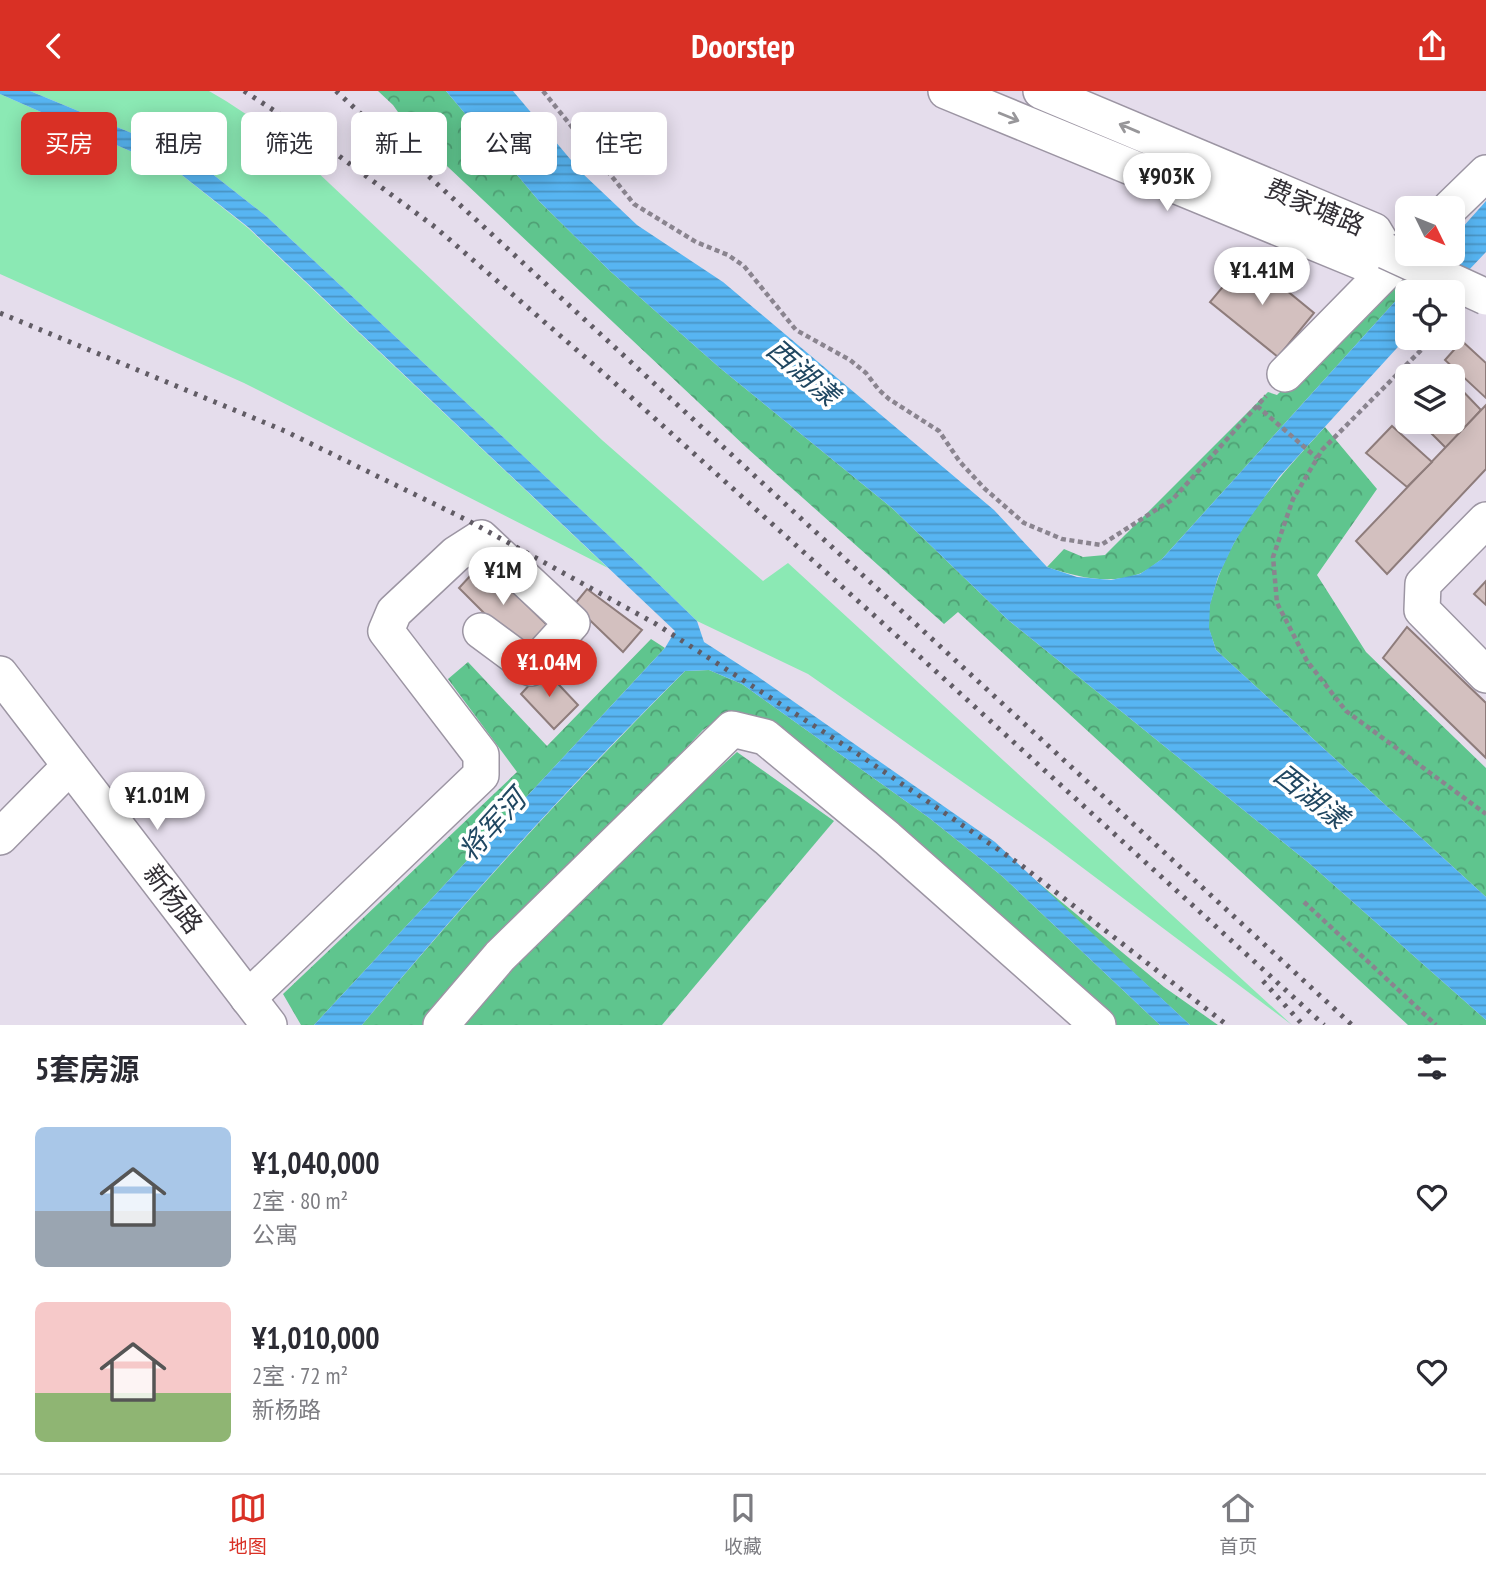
<!DOCTYPE html>
<html lang="zh">
<meta charset="utf-8">
<style>
body{margin:0;font-family:"PT Sans Narrow","Noto Sans SC",sans-serif;background:#f7f7f7;color:#2b2b33;height:100vh;display:flex;flex-direction:column;font-size:26px;white-space:nowrap}
*{box-sizing:border-box;margin:0}
p{font-size:23px;color:#7c7c81}
.icon{flex:none;width:38px;height:38px;fill:none;stroke:currentColor;stroke-width:2;stroke-linecap:round;stroke-linejoin:round}
.map{position:relative;height:934px;overflow:hidden}
.side{display:flex;flex-direction:column;background:#fff;flex:1}
.side>*{flex:none}
.top-card{position:absolute;left:21px;top:21px;width:700px;height:63px;display:flex;gap:14px}
.needle{width:46px;rotate:133deg}
.tools{position:absolute;left:1395px;top:105px;display:grid;gap:14px}
.tools a{display:grid;place-items:center;width:70px;height:70px;border-radius:10px;background:#fff;box-shadow:0 4px 18px #0003;font-size:35px}
.price{position:absolute;translate:-50% -60px;padding:0 16px;border-radius:24px;background:#fff;color:#222;font-size:23px;line-height:46px;filter:drop-shadow(0 2px 4px #0008)}
.price::after{content:'';position:absolute;left:50%;top:42px;width:21px;height:16px;margin-left:-10px;background:inherit;clip-path:polygon(0 0,100% 0,50% 100%)}
.price.active{background:#d93025;color:#fff}
ul{padding:0;list-style:none}
li{display:flex;align-items:center;gap:21px;height:175px;padding:0 35px}
li span{display:grid;place-items:center;flex:none;width:196px;height:140px;border-radius:10px;color:#555}
li>.icon{margin-inline-start:auto}
span .icon{width:84px;height:84px;fill:#fffc;stroke-width:1}
li b{font-size:30px}
h2{display:flex;justify-content:space-between;align-items:center;height:84px;padding:0 35px;font-size:30px}
.tag{padding:0 24px;border-radius:10px;background:#fff;box-shadow:0 4px 18px #0003;font-size:24px;line-height:63px}
.tag.active{background:#d93025;color:#fff}
header{display:flex;justify-content:space-between;align-items:center;height:91px;padding:0 35px;background:#d93025;color:#fff;font-size:32px;font-weight:700}
.tabs{display:flex;justify-content:space-around;align-items:center;height:98px;border-top:2px solid #e1e1e2;background:#fff;font-size:19px;color:#7c7c81}
.tabs a{display:grid;justify-items:center;gap:4px}
.tabs .active{color:#d93025}
.map>svg:first-child{display:block}
.green{fill:#8be9b4}
.forest{fill:url(#forest-crowns)}
.water{fill:url(#water-rules)}
.building{fill:#d3c0bf;stroke:#8e7c7b;stroke-width:2}
.lines{fill:none;stroke-linecap:round;stroke-linejoin:round}
.minor-casing{stroke:#9c95a3;stroke-width:38}
.path{stroke:#8a848f;stroke-width:4.5;stroke-dasharray:5 3.5;stroke-linecap:butt}
.minor{stroke:#fff;stroke-width:35}
.rail{stroke:#615c65;stroke-width:5;stroke-dasharray:3.5 7;stroke-linecap:butt}
.minor-bridge-casing{stroke:#9c95a3;stroke-width:38;stroke-linecap:butt}
.minor-bridge{stroke:#fff;stroke-width:35}
.oneway{stroke:#98979a}
.labels{text-anchor:middle;stroke-width:7;stroke-linejoin:round;paint-order:stroke}
.street-label{font-size:26px;fill:#322f35;stroke:#fff}
.water-label{font-size:28px;font-style:italic;fill:#204761;stroke:#fff}
</style>
<header><svg class="icon" aria-label="back" viewBox="0 0 24 24"><path d="M15 5l-7 7 7 7"/></svg>Doorstep<svg class="icon" aria-label="share" viewBox="0 0 24 24"><path d="M12 15V3M7 8l5-5 5 5M5 13v7h14v-7"/></svg></header>
<div class="map">
<svg width="1486" height="934" viewBox="0 0 1486 934">
<defs>
<pattern id="forest-crowns" width="20" height="18" patternUnits="userSpaceOnUse" patternTransform="scale(1.75)"><rect width="20" height="18" fill="#5fc58e"/><path d="M2 6a3 3 0 1 1 6 0M12 15a3 3 0 1 1 6 0" fill="none" stroke="#4fa075"/></pattern>
<pattern id="water-rules" width="6" height="5" patternUnits="userSpaceOnUse" patternTransform="scale(1.75)"><rect width="6" height="5" fill="#57b5f2"/><path d="M0 2.5h6" fill="none" stroke="#4994c5"/></pattern>
</defs>
<rect width="100%" height="100%" fill="#e5ddec"/>
<g class="green">
<polygon points="30,0 209,0 226,10 279,45 602,349 763,490 788,472 1292,934 1047,750 808,583 697,530 606,442 266,125 201,74 158,53"/>
<polygon points="0,3 178,81 248,137 608,477 244,292 0,183"/>
</g>
<g class="forest">
<polygon points="378,0 446,0 539,110 610,180 720,277 892,417 1007,528 1309,772 1486,929 1486,934 1408,934 958,521 944,533 747,357 415,45 393,14"/>
<path d="M 1417,163 L 1438,163 L 1162,468 C 1155,473 1147,480 1139,483 C 1108,494 1077,486 1047,476 L 1064,458 L 1083,466 L 1105,464 L 1268,301 L 1277,304 Z"/>
<path d="M 1325,336 L 1377,398 L 1317,484 L 1366,561 L 1486,677 L 1486,806 L 1216,559 C 1214,552 1211,545 1209,538 C 1206,524 1211,509 1215,496 C 1235,433 1281,384 1325,336 Z"/>
<polygon points="651,548 665,557 314,934 301,934 283,903 517,681 448,588 468,571 547,655"/>
<path d="M 709,579 L 742,593 L 928,726 L 1002,785 L 1160,934 L 1110,934 L 726,623 L 703,639 L 424,934 L 362,934 C 464,811 572,693 685,580 Z"/>
<polygon points="737,661 834,730 662,934 463,934 556,825"/>
<polygon points="1023,779 1164,896 1218,934 1190,934"/>
</g>
<g class="water">
<path d="M 0,0 L 30,0 L 158,53 L 201,74 L 266,125 L 606,442 L 697,530 L 704,551 L 757,585 L 995,751 L 1190,934 L 1160,934 L 1002,785 L 928,726 L 742,593 L 709,579 L 685,580 C 571,692 464,811 362,934 L 314,934 L 665,557 L 675,540 L 248,136 L 178,81 L 0,3 Z"/>
<polygon points="446,0 513,0 581,81 637,134 723,191 994,419 1047,476 1077,486 1111,489 1140,483 1162,468 1438,163 1452,163 1453,147 1486,110 1486,161 1448,201 1407,201 1407,246 1279,386 1249,428 1234,452 1218,486 1210,514 1209,537 1216,559 1486,806 1486,929 1309,772 1007,528 892,417 720,277 610,180 539,110"/>
</g>
<g class="building">
<polygon points="1247,167 1314,222 1278,266 1210,211"/>
<polygon points="1462,250 1486,272 1486,307 1445,269"/>
<polygon points="1454,291 1481,319 1446,357 1420,331 1452,331"/>
<polygon points="1486,314 1486,378 1387,483 1356,450"/>
<polygon points="1392,335 1432,371 1407,396 1366,362"/>
<polygon points="483,471 548,535 522,560 459,497"/>
<polygon points="1486,490 1486,514 1474,503"/>
<polygon points="587,498 642,539 623,561 574,514"/>
<polygon points="1407,536 1486,612 1486,667 1383,567"/>
<polygon points="544,578 578,614 554,638 521,603"/>
</g>
<g class="lines">
<defs>
<g id="minor">
<polyline points="946,0 1364,172 1386,160 1374,140 1041,0"/>
<polyline points="1450,117 1486,82"/>
<polyline points="1285,283 1402,164"/>
<polyline points="1486,429 1423,493 1422,519 1486,584"/>
<polyline points="0,583 269,934"/>
<polyline points="0,746 70,675"/>
<polyline points="248,907 481,684 481,664 386,540 394,521 456,463 481,447 572,532 531,577 481,540"/>
<polyline points="441,934 500,865 732,638 765,646 887,747 1098,934"/>
</g>
</defs>
<use href="#minor" class="minor-casing"/>
<g class="path">
<polyline points="543,0 634,113 696,151 728,164 744,175 796,239 850,269 866,282 879,299 889,308 939,340 960,371 984,397 1024,432 1062,448 1101,454 1173,408 1266,305"/>
<polyline points="1433,247 1322,359 1293,408 1273,466 1277,512 1307,570 1346,620 1486,723"/>
<polyline points="1257,315 1317,367"/>
<polyline points="1304,811 1436,934"/>
</g>
<use href="#minor" class="minor"/>
<g class="rail">
<polyline points="244,0 304,39 435,136 632,307 907,554 1324,934"/>
<polyline points="336,0 1352,934"/>
<polyline points="0,222 285,340 467,429 656,533 861,665 1021,774 1227,934"/>
<polyline points="1263,890 1303,934"/>
</g>
<defs>
<polyline id="minor-bridge" points="1386,160 1486,206"/>
</defs>
<use href="#minor-bridge" class="minor-bridge-casing"/>
<use href="#minor-bridge" class="minor-bridge"/>
</g>
<defs><path id="oneway-shaft" d="M-6 0H5M1.5-3L5.5 0L1.5 3" fill="none" stroke-width="1.6" stroke-linecap="round" stroke-linejoin="round" transform="scale(1.75)"/></defs>
<g class="oneway">
<use href="#oneway-shaft" transform="translate(1009 26) rotate(22)"/>
<use href="#oneway-shaft" transform="translate(1129 37) rotate(-157)"/>
</g>
<g class="labels">
<g class="street-label">
<text transform="translate(1315 116) rotate(23)" y="9">费家塘路</text>
<text transform="translate(173 808) rotate(53)" y="9">新杨路</text>
</g>
<g class="water-label">
<text transform="translate(803 281) rotate(41)" y="10">西湖漾</text>
<text transform="translate(1311 705) rotate(38)" y="10">西湖漾</text>
<text transform="translate(492 734) rotate(-48)" y="10">将军河</text>
</g>
</g>
</svg>
<div class="tools">
<a><svg class="needle" viewBox="-14 -14 28 28"><path d="M0-13l5 13h-10z" fill="#e53935"/><path d="M0 13l5-13h-10z" fill="#7c7c81"/></svg></a>
<a><svg class="icon" aria-label="locate" viewBox="0 0 24 24"><circle cx="12" cy="12" r="6"/><path d="M12 2v4M12 18v4M2 12h4M18 12h4"/></svg></a>
<a><svg class="icon" aria-label="layers" viewBox="0 0 24 24"><path d="M12 4l9 5-9 5-9-5zM3 14l9 5 9-5"/></svg></a>
</div>
<b class="price" style="left:1167px;top:122px">¥903K</b>
<b class="price" style="left:1262px;top:216px">¥1.41M</b>
<b class="price" style="left:503px;top:516px">¥1M</b>
<b class="price active" style="left:549px;top:608px">¥1.04M</b>
<b class="price" style="left:157px;top:741px">¥1.01M</b>
<div class="top-card">
<a class="tag active">买房</a>
<a class="tag">租房</a>
<a class="tag">筛选</a>
<a class="tag">新上</a>
<a class="tag">公寓</a>
<a class="tag">住宅</a>
</div>
</div>
<section class="side">
<h2>5套房源<svg class="icon" aria-label="filters" viewBox="0 0 24 24"><path d="M4 7h16M4 17h16"/><circle cx="9" cy="7" r="2"/><circle cx="15" cy="17" r="2"/></svg></h2>
<ul>
<li><span style="background:linear-gradient(#a9c7e8 60%,#9aa5b1 0)"><svg class="icon" aria-label="home" viewBox="0 0 24 24"><path d="M3 11l9-7 9 7M6 9v11h12V9"/></svg></span><div><b>¥1,040,000</b><p>2室 · 80 m²</p><p>公寓</p></div><svg class="icon" aria-label="heart" viewBox="0 0 24 24"><path d="M12 20l-8-8c-3-5 5-10 8-4 3-6 11-1 8 4z"/></svg></li>
<li><span style="background:linear-gradient(#f6c9c9 65%,#8fb573 0)"><svg class="icon" aria-label="home" viewBox="0 0 24 24"><path d="M3 11l9-7 9 7M6 9v11h12V9"/></svg></span><div><b>¥1,010,000</b><p>2室 · 72 m²</p><p>新杨路</p></div><svg class="icon" aria-label="heart" viewBox="0 0 24 24"><path d="M12 20l-8-8c-3-5 5-10 8-4 3-6 11-1 8 4z"/></svg></li>
</ul>
</section>
<nav class="tabs">
<a class="active"><svg class="icon" aria-label="map" viewBox="0 0 24 24"><path d="M3 6l6-2 6 2 6-2v14l-6 2-6-2-6 2zM9 4v14M15 6v14"/></svg>地图</a>
<a><svg class="icon" aria-label="saved" viewBox="0 0 24 24"><path d="M7 4h10v16l-5-4-5 4z"/></svg>收藏</a>
<a><svg class="icon" aria-label="home" viewBox="0 0 24 24"><path d="M3 11l9-7 9 7M6 9v11h12V9"/></svg>首页</a>
</nav>
